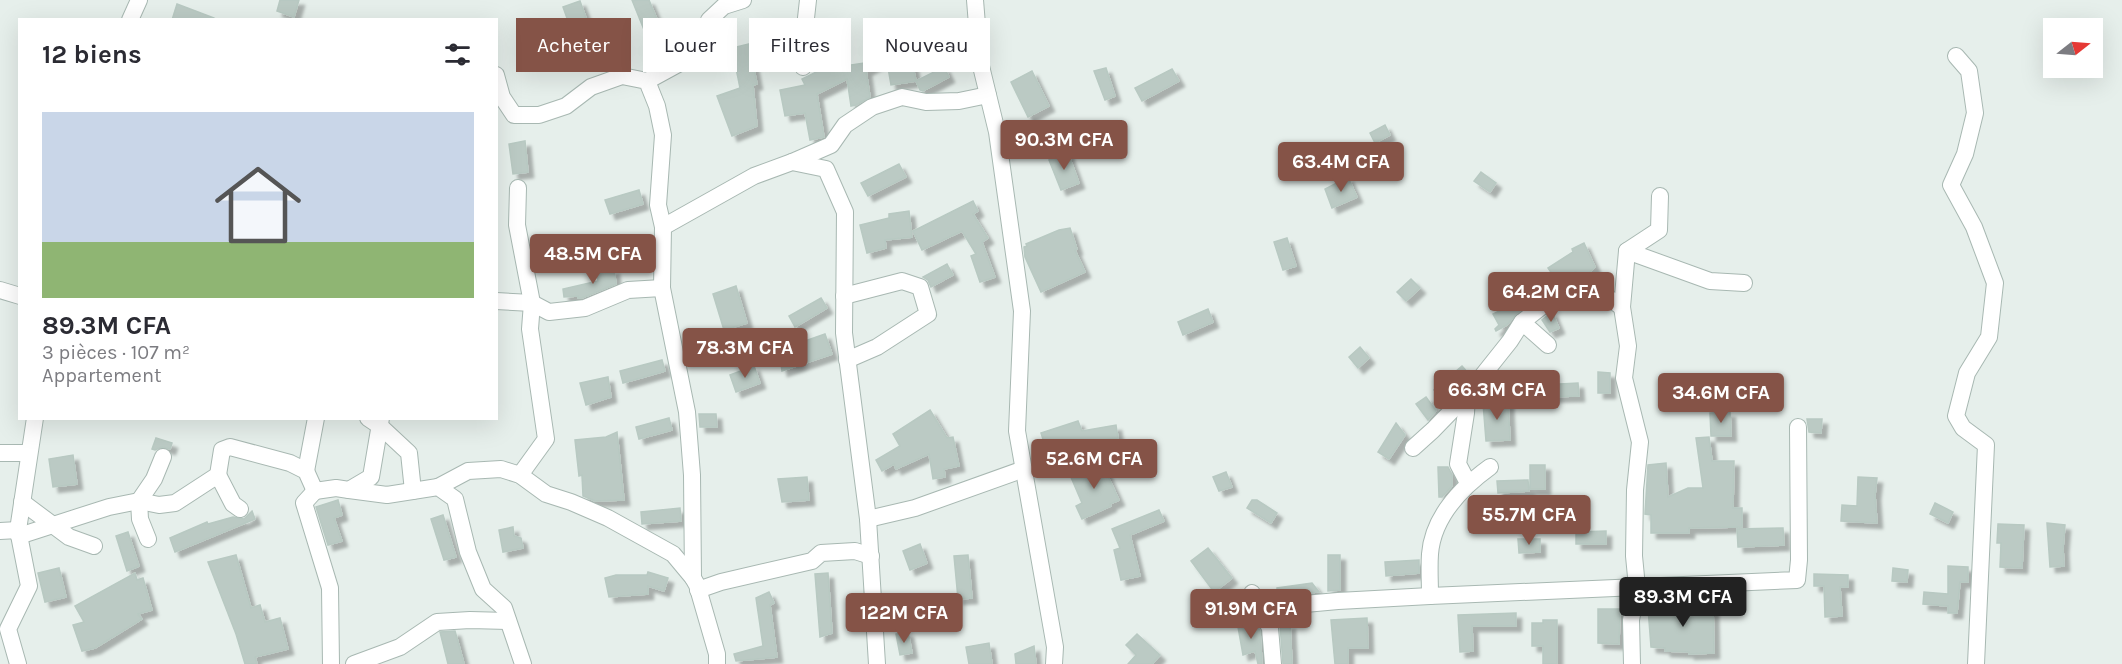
<!DOCTYPE html>
<html lang="fr">
<meta charset="utf-8">
<style>
body{margin:0;font-family:Karla,sans-serif;background:#f7f7f7;color:#2b2b33;height:100vh;display:flex;flex-direction:column;font-size:22px;white-space:nowrap}
*{box-sizing:border-box;margin:0}
p{font-size:20px;color:#7c7c81}
.icon{flex:none;width:33px;height:33px;fill:none;stroke:currentColor;stroke-width:2;stroke-linecap:round;stroke-linejoin:round}
.map{position:relative;flex:1;overflow:hidden}
.drawer{position:absolute;left:18px;top:18px;width:480px;height:402px;display:flex;flex-direction:column;background:#fff;border-radius:0px;box-shadow:0 6px 24px #0002}
.drawer>*{flex:none}
.guide{position:absolute;left:516px;top:18px;width:570px;height:54px;display:flex;gap:12px}
.needle{width:39px;rotate:73deg}
.tools{position:absolute;left:2043px;top:18px;display:grid;gap:12px}
.tools a{display:grid;place-items:center;width:60px;height:60px;border-radius:0px;background:#fff;box-shadow:0 6px 24px #0002;font-size:30px}
.price{position:absolute;translate:-50% -51px;padding:0 14px;border-radius:6px;background:#855347;color:#fff;font-size:20px;line-height:39px;filter:drop-shadow(0 2px 3px #0008)}
.price::after{content:'';position:absolute;left:50%;top:36px;width:18px;height:14px;margin-left:-9px;background:inherit;clip-path:polygon(0 0,100% 0,50% 100%)}
.price.current{background:#222;color:#fff}
ul{padding:0;list-style:none}
li{display:grid;align-content:center;gap:12px;height:318px;padding:0 24px}
li+li{border-top:2px solid #e1e1e2}
li span{display:grid;place-items:center;height:186px;border-radius:0px;color:#555}
li>.icon{margin-inline-start:auto}
span .icon{width:108px;height:108px;fill:#fffc;stroke-width:1}
li b{font-size:26px}
h2{display:flex;justify-content:space-between;align-items:center;height:72px;padding:0 24px;font-size:26px}
.tag{padding:0 21px;border-radius:0px;background:#fff;box-shadow:0 6px 24px #0002;font-size:21px;line-height:54px}
.tag.current{background:#855347;color:#fff}
.map>svg:first-child{display:block}
.building{fill:#bbcac4;stroke:#b8c9c2;stroke-width:1.5;filter:url(#shadow)}
.lines{fill:none;stroke-linecap:round;stroke-linejoin:round}
.minor-casing{stroke:#a8b8b2;stroke-width:18}
.minor{stroke:#fff;stroke-width:16}
</style>
<div class="map">
<svg width="2122" height="664" viewBox="0 0 2122 664">
<defs>
<filter id="shadow"><feDropShadow dx="5.5" dy="5.5" stdDeviation="1.5" flood-color="#0004"/></filter>
</defs>
<rect width="100%" height="100%" fill="#e6efeb"/>
<g class="building">
<polygon points="280,0 299,0 294,17 277,11"/>
<polygon points="632,0 649,0 666,41 651,47"/>
<polygon points="580,1 590,29 573,35 563,7"/>
<polygon points="177,4 214,18 214,20 172,20"/>
<polygon points="749,44 757,84 753,85 757,126 732,136 717,96 740,88 732,48"/>
<polygon points="898,54 899,59 911,57 916,81 944,67 949,77 923,91 920,90 916,81 891,85 886,56"/>
<polygon points="877,61 877,64 866,70 870,97 856,105 851,106 847,79 817,94 824,137 810,140 805,113 785,116 780,90 805,85 802,79 830,65 831,68"/>
<polygon points="1106,68 1115,96 1105,100 1094,71"/>
<polygon points="1172,69 1179,81 1142,101 1135,88"/>
<polygon points="1032,71 1049,106 1028,117 1011,82"/>
<polygon points="1385,125 1390,135 1375,143 1370,133"/>
<polygon points="525,141 528,172 513,174 509,144"/>
<polygon points="1068,153 1079,183 1061,190 1049,160"/>
<polygon points="899,164 906,177 868,196 861,183"/>
<polygon points="1481,172 1496,183 1490,192 1474,181"/>
<polygon points="1348,177 1357,197 1332,208 1325,189"/>
<polygon points="639,190 643,204 610,214 605,200"/>
<polygon points="973,201 978,211 973,214 988,238 982,242 995,277 980,282 971,256 976,254 962,231 922,250 913,231"/>
<polygon points="909,211 912,237 885,240 886,248 867,253 860,225 889,218 889,214"/>
<polygon points="1070,228 1077,249 1075,250 1085,272 1041,292 1025,257 1024,247 1027,246 1026,244 1059,230"/>
<polygon points="1287,238 1296,266 1283,270 1274,242"/>
<polygon points="1584,243 1595,267 1588,274 1578,275 1576,272 1557,281 1548,268 1573,252 1572,249"/>
<polygon points="947,264 953,275 931,287 928,280 923,277"/>
<polygon points="614,269 616,284 582,298 578,298 578,296 564,297 563,289 598,281 597,271"/>
<polygon points="1411,279 1420,288 1406,301 1397,292"/>
<polygon points="736,286 747,323 724,330 713,294"/>
<polygon points="1532,294 1536,298 1516,314 1507,325 1496,331 1495,329 1499,325 1493,314 1517,302 1519,306"/>
<polygon points="821,298 827,308 795,327 789,316"/>
<polygon points="1208,309 1213,322 1183,335 1178,322"/>
<polygon points="1552,312 1559,328 1550,332 1542,320"/>
<polygon points="825,334 832,354 782,371 779,350"/>
<polygon points="1360,347 1369,358 1358,368 1349,357"/>
<polygon points="662,360 665,371 623,383 620,371"/>
<polygon points="754,366 760,383 736,392 730,375"/>
<polygon points="1462,366 1470,375 1448,399 1434,390"/>
<polygon points="1598,372 1610,373 1610,393 1598,393"/>
<polygon points="608,377 611,397 586,405 580,383"/>
<polygon points="1578,383 1579,396 1541,397 1541,385"/>
<polygon points="1426,397 1436,411 1428,420 1416,404"/>
<polygon points="1508,401 1510,440 1486,441 1483,403"/>
<polygon points="930,410 947,438 953,437 959,466 944,469 945,477 933,479 929,454 896,469 894,464 882,471 876,460 900,446 893,434"/>
<polygon points="1730,412 1731,436 1711,436 1710,413"/>
<polygon points="699,414 716,414 717,427 700,427"/>
<polygon points="669,418 672,430 639,439 636,427"/>
<polygon points="1807,419 1822,419 1821,433 1809,432"/>
<polygon points="1078,421 1082,431 1116,425 1118,438 1102,440 1105,457 1092,459 1089,441 1048,455 1041,433"/>
<polygon points="1396,423 1405,435 1389,459 1378,452"/>
<polygon points="617,432 624,500 595,501 583,496 582,475 579,476 575,440 606,437"/>
<polygon points="1709,437 1712,461 1734,461 1733,508 1742,508 1742,527 1689,528 1689,533 1651,533 1651,515 1645,514 1648,465 1666,463 1668,497 1688,488 1703,488 1696,438"/>
<polygon points="156,438 172,443 170,449 162,447 155,450 152,449"/>
<polygon points="73,455 77,484 53,487 49,459"/>
<polygon points="1101,461 1119,500 1110,504 1111,506 1082,519 1076,506 1082,503 1070,475"/>
<rect x="1530" y="465" width="15" height="24"/>
<polygon points="1438,467 1448,467 1452,475 1452,486 1442,497 1439,497"/>
<polygon points="1226,472 1232,487 1219,491 1213,477"/>
<polygon points="807,477 809,500 782,502 778,479"/>
<polygon points="1858,477 1877,478 1875,495 1877,523 1841,521 1842,505 1857,506"/>
<polygon points="1528,480 1529,491 1498,493 1497,481"/>
<polygon points="338,500 342,515 334,518 342,541 328,545 316,507"/>
<polygon points="1252,500 1257,500 1277,513 1271,523 1247,508"/>
<polygon points="1935,503 1953,512 1948,523 1930,514"/>
<polygon points="680,508 681,521 642,524 641,512"/>
<polygon points="1159,510 1164,521 1130,535 1140,576 1121,580 1114,550 1120,548 1112,529"/>
<polygon points="252,511 255,519 175,552 170,538 207,522 208,524 233,517 244,519"/>
<polygon points="443,515 456,557 444,560 431,519"/>
<polygon points="2047,523 2065,525 2063,548 2064,566 2050,567"/>
<polygon points="1998,524 2024,525 2022,568 2000,567 2001,543 1997,543"/>
<polygon points="513,527 514,536 521,538 523,548 503,552 499,530"/>
<polygon points="1783,528 1784,545 1738,547 1737,529"/>
<polygon points="1606,531 1606,544 1576,544 1576,532"/>
<polygon points="128,532 139,566 127,571 116,536"/>
<polygon points="1518,539 1540,539 1540,552 1519,553"/>
<polygon points="920,544 927,563 910,570 903,551"/>
<polygon points="1208,548 1232,578 1214,592 1191,561"/>
<polygon points="236,555 251,608 260,605 265,622 280,618 288,649 255,657 257,664 245,664 236,634 208,562"/>
<polygon points="968,555 972,598 958,599 954,556"/>
<polygon points="1328,555 1340,555 1340,590 1328,591"/>
<polygon points="1419,560 1419,573 1386,576 1385,562"/>
<polygon points="1948,566 1968,567 1968,582 1960,582 1957,613 1948,613 1948,606 1923,604 1924,592 1948,594"/>
<polygon points="59,568 66,597 45,602 38,573"/>
<polygon points="1893,568 1908,570 1907,582 1892,581"/>
<polygon points="648,572 668,578 664,591 648,586 648,594 609,597 605,578 616,575 647,575"/>
<polygon points="135,573 137,580 143,578 152,610 138,614 142,619 95,648 82,651 73,625 84,622 75,606"/>
<polygon points="828,573 832,633 820,637 815,574"/>
<polygon points="1814,574 1848,575 1848,587 1840,587 1842,616 1825,617 1824,586 1814,586"/>
<polygon points="1312,583 1319,592 1277,596 1277,588"/>
<polygon points="769,592 774,603 770,605 777,657 736,661 734,654 763,646 756,598"/>
<polygon points="1664,604 1713,604 1714,653 1689,654 1689,652 1665,651 1665,648 1651,647 1648,608 1664,607"/>
<polygon points="1598,609 1620,609 1619,644 1598,643"/>
<polygon points="1516,613 1516,626 1472,626 1473,651 1460,652 1458,615"/>
<polygon points="1367,618 1368,648 1348,648 1348,664 1335,664 1331,620"/>
<polygon points="1543,620 1557,620 1557,664 1543,664 1543,646 1532,646 1532,623 1543,623"/>
<polygon points="1256,623 1260,631 1262,664 1258,664 1255,651 1243,655 1238,627"/>
<polygon points="1290,624 1292,664 1283,664 1280,625"/>
<polygon points="455,631 464,664 448,664 440,632"/>
<polygon points="908,632 912,653 900,655 896,634"/>
<polygon points="1137,634 1160,655 1152,664 1128,664 1136,655 1126,645"/>
<polygon points="989,643 992,664 969,664 966,647"/>
<polygon points="1034,646 1036,664 1016,664 1015,654"/>
</g>
<g class="lines">
<defs>
<g id="minor">
<polyline points="975,0 980,62 997,132 1022,311 1017,431 1055,647 1054,664"/>
<polyline points="130,20 139,0"/>
<polyline points="1956,56 1969,71 1975,113 1965,154 1951,185 1974,227 1995,283 1989,337 1967,373 1956,416 1963,428 1986,445 1976,664"/>
<polyline points="803,67 803,45 808,0"/>
<polyline points="496,75 502,97 514,115 539,115 566,106 591,87 622,76 647,81 657,106 663,135 658,205 663,227 662,288 687,412 692,475 693,578 697,585 717,654 717,664"/>
<polyline points="647,81 691,57 707,45 709,20 724,6 743,0"/>
<polyline points="792,162 831,145 845,125 872,107 902,97 926,102 959,101 988,95"/>
<polyline points="518,188 517,225 532,303 530,329 546,439 520,475"/>
<polyline points="663,227 754,176 792,162 826,169 845,212 844,333 868,519 877,664"/>
<polyline points="1627,251 1710,281 1744,283"/>
<polyline points="0,290 20,296"/>
<polyline points="844,296 902,281 920,287 928,314 877,347 847,360"/>
<polyline points="496,301 532,303 549,312 585,308 628,290 662,288"/>
<polyline points="1522,322 1563,290 1587,284 1622,307"/>
<polyline points="368,418 380,426 409,453 413,491"/>
<polyline points="1413,448 1433,430 1467,395"/>
<polyline points="0,453 29,453"/>
<polyline points="306,471 316,418"/>
<polyline points="218,475 233,504 240,509"/>
<polyline points="1468,483 1458,464 1466,413 1467,395 1510,341 1522,322 1548,345"/>
<polyline points="438,487 468,471 501,469 520,475 546,494 571,502 608,518 673,554 693,578"/>
<polyline points="349,490 387,495 438,487 455,499 468,552 483,589 504,608 523,664"/>
<polyline points="315,491 304,503 330,588 331,664"/>
<polyline points="22,502 69,537 94,546"/>
<polyline points="868,519 915,508 1024,469"/>
<polyline points="0,531 18,530"/>
<polyline points="19,536 109,507 139,501 159,505 175,503 218,475 222,450 230,447 290,463 306,471 315,491 336,488 349,490 371,477 381,418"/>
<polyline points="148,539 140,519 139,501 154,479 163,457"/>
<polyline points="698,590 721,582 812,561 821,553 855,551 871,556"/>
<polyline points="1252,593 1270,628 1273,664"/>
<path d="M 1430,596 C 1430,582 1429,568 1430,554 C 1433,516 1461,488 1490,467"/>
<polyline points="1260,608 1338,601 1430,596 1797,580 1799,560 1798,427"/>
<polyline points="18,664 8,629 29,586 18,530 35,418"/>
<polyline points="354,664 400,647 437,622 470,620 508,621"/>
<polyline points="1632,664 1631,620 1637,587 1634,556 1635,490 1640,442 1624,378 1628,346 1622,307 1627,251 1659,230 1660,196"/>
</g>
</defs>
<use href="#minor" class="minor-casing"/>
<use href="#minor" class="minor"/>
</g>
</svg>
<div class="tools">
<a><svg class="needle" viewBox="-14 -14 28 28"><path d="M0-13l5 13h-10z" fill="#e53935"/><path d="M0 13l5-13h-10z" fill="#7c7c81"/></svg></a>
</div>
<b class="price" style="left:1064px;top:171px">90.3M CFA</b>
<b class="price" style="left:1341px;top:193px">63.4M CFA</b>
<b class="price" style="left:593px;top:285px">48.5M CFA</b>
<b class="price" style="left:1551px;top:323px">64.2M CFA</b>
<b class="price" style="left:745px;top:379px">78.3M CFA</b>
<b class="price" style="left:1497px;top:421px">66.3M CFA</b>
<b class="price" style="left:1721px;top:424px">34.6M CFA</b>
<b class="price" style="left:1094px;top:490px">52.6M CFA</b>
<b class="price" style="left:1529px;top:546px">55.7M CFA</b>
<b class="price current" style="left:1683px;top:628px">89.3M CFA</b>
<b class="price" style="left:1251px;top:640px">91.9M CFA</b>
<b class="price" style="left:904px;top:644px">122M CFA</b>
<div class="guide">
<a class="tag current">Acheter</a>
<a class="tag">Louer</a>
<a class="tag">Filtres</a>
<a class="tag">Nouveau</a>
</div>
<section class="drawer">
<h2>12 biens<svg class="icon" aria-label="filters" viewBox="0 0 24 24"><path d="M4 7h16M4 17h16"/><circle cx="9" cy="7" r="2"/><circle cx="15" cy="17" r="2"/></svg></h2>
<ul>
<li><span style="background:linear-gradient(#c9d6e8 70%,#8fb573 0)"><svg class="icon" aria-label="home" viewBox="0 0 24 24"><path d="M3 11l9-7 9 7M6 9v11h12V9"/></svg></span><div><b>89.3M CFA</b><p>3 pièces · 107 m²</p><p>Appartement</p></div></li>
</ul>
</section>
</div>
